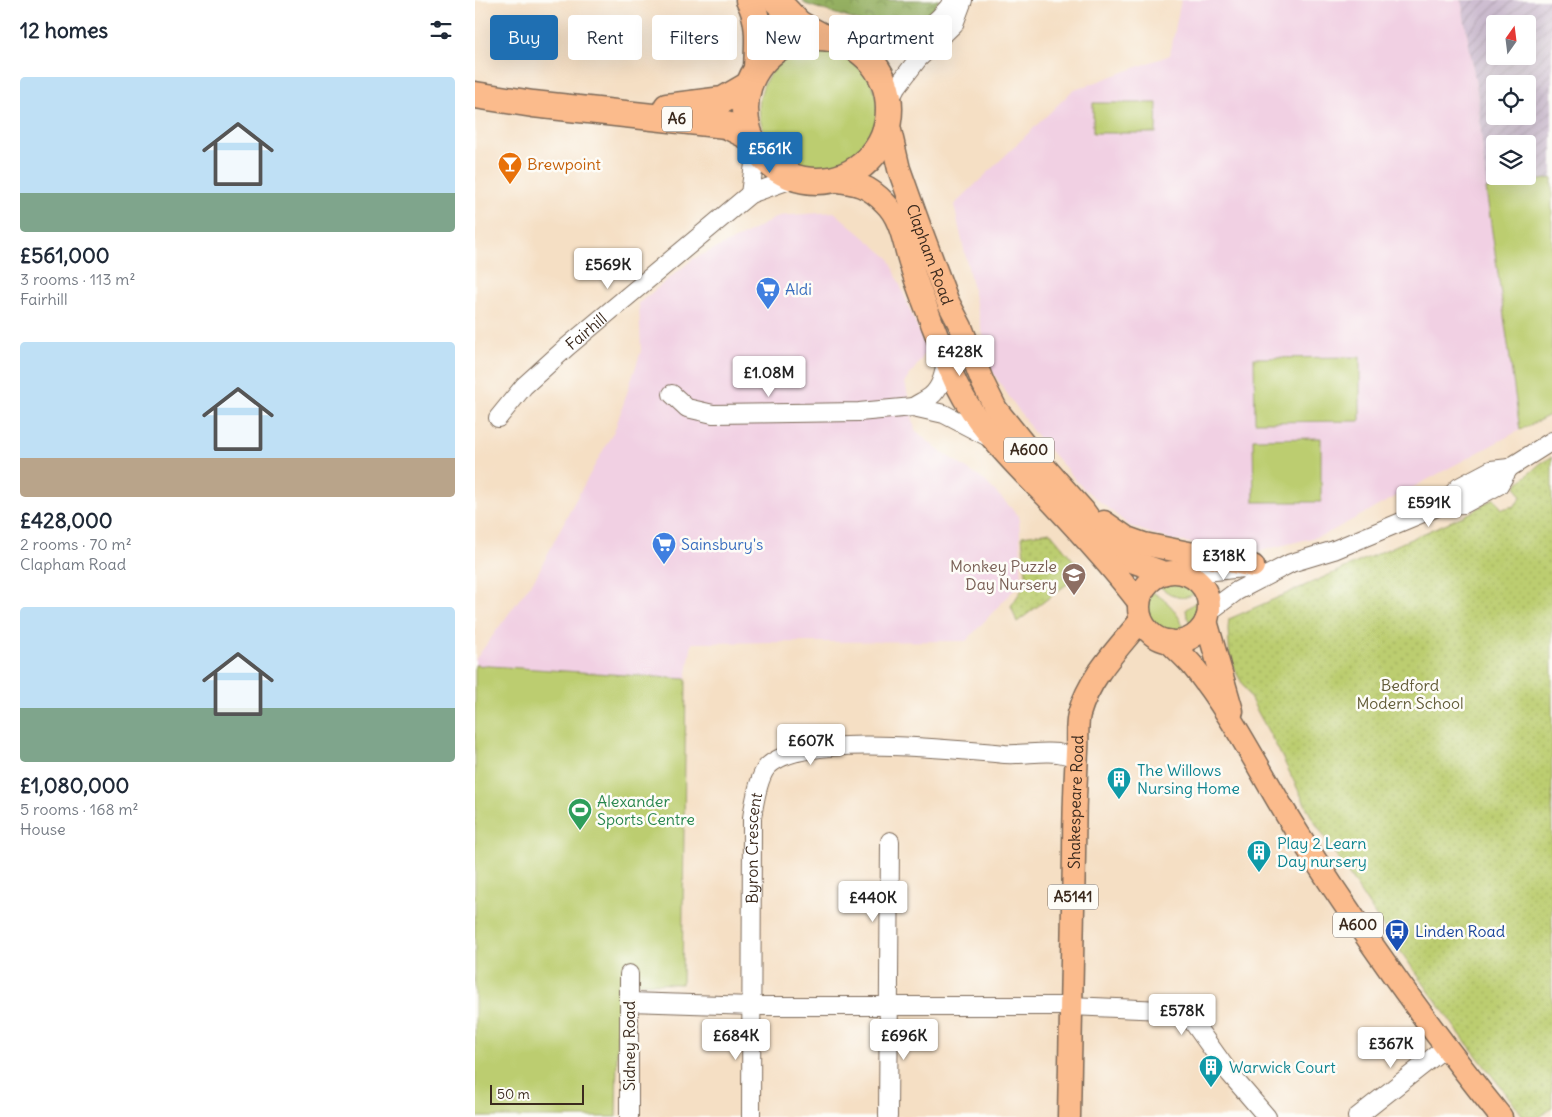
<!DOCTYPE html>
<meta charset="utf-8">
<style>
body{margin:0;font-family:Delius,sans-serif;background:#f2f2f3;color:#1f2937;height:100vh;display:flex;flex-direction:column;font-size:19px;white-space:nowrap}
*{box-sizing:border-box;margin:0}
p{font-size:16px;color:#747a83}
.icon{flex:none;width:28px;height:28px;fill:none;stroke:currentColor;stroke-width:2;stroke-linecap:round;stroke-linejoin:round}
.map{position:relative;flex:1;overflow:hidden}
.panel{display:flex;flex-direction:column;background:#fff;width:475px}
.panel>*{flex:none}
.banner{position:absolute;left:15px;top:15px;width:475px;height:45px;display:flex;gap:10px}
.needle{width:32px;rotate:14deg}
.controls{position:absolute;left:1011px;top:15px;display:grid;gap:10px}
.controls a{display:grid;place-items:center;width:50px;height:50px;border-radius:5px;background:#fff;box-shadow:0 5px 20px #0002;font-size:25px}
.scale{position:absolute;left:15px;bottom:12px;width:94px;box-sizing:border-box;padding-left:5px;border:2px solid #3b2a1e;border-top:0;font-size:14px;line-height:18px;white-space:nowrap;color:#3b2a1e;-webkit-text-stroke:4px #fdfcf7;paint-order:stroke}
.price{position:absolute;translate:-50% -42px;padding:0 11px;border-radius:5px;background:#fff;color:#222;font-size:16px;line-height:32px;filter:drop-shadow(0 1px 2px #0008)}
.price::after{content:'';position:absolute;left:50%;top:30px;width:15px;height:11px;margin-left:-8px;background:inherit;clip-path:polygon(0 0,100% 0,50% 100%)}
.price.selected{background:#1f6fb2;color:#fff}
ul{padding:0;list-style:none}
li{display:grid;align-content:center;gap:10px;height:265px;padding:0 20px}
li span{display:grid;place-items:center;height:155px;border-radius:5px;color:#555}
li>.icon{margin-inline-start:auto}
span .icon{width:90px;height:90px;fill:#fffc;stroke-width:1}
li b{font-size:21px}
h2{display:flex;justify-content:space-between;align-items:center;height:60px;padding:0 20px;font-size:21px}
.pill{padding:0 18px;border-radius:5px;background:#fff;box-shadow:0 5px 20px #0002;font-size:18px;line-height:45px}
.pill.selected{background:#1f6fb2;color:#fff}
main{display:flex;flex:1;min-height:0}
.map>svg:first-child{display:block}
.built{fill:#f1d0e3}
.industrial{fill:url(#industrial-furrows);fill-rule:evenodd}
.grass{fill:#bccd70;stroke:#7c7c47}
.forest{fill:url(#forest-crowns);stroke:#686d40}
.park{fill:url(#park-dots);stroke:#7c7c47}
.lines{fill:none;stroke-linecap:round;stroke-linejoin:round}
.minor-casing{stroke:#7c6958;stroke-width:20}
.major-casing{stroke:#7c6958;stroke-width:25}
.highway-casing{stroke:#7c6958;stroke-width:29}
.minor{stroke:#fff;stroke-width:18}
.major{stroke:#fbbb8c;stroke-width:22}
.highway{stroke:#fbbb8c;stroke-width:26}
.labels{text-anchor:middle;stroke-width:5;stroke-linejoin:round;paint-order:stroke}
.shield{fill:#fdfcf7;stroke:#75695f;stroke-width:1}
.shield-label{font-size:15px;font-weight:bold;fill:#3b2a1e}
.food-label{font-size:16px;fill:#c56008;stroke:#fdfcf7;text-anchor:start}
.street-label{font-size:16px;fill:#3b2a1e;stroke:#fdfcf7}
.shop-label{font-size:16px;fill:#366cbe;stroke:#fdfcf7;text-anchor:start}
.education-label{font-size:16px;fill:#785e54;stroke:#fdfcf7;text-anchor:end}
.park-label{font-size:16px;fill:#625b37;stroke:#fdfcf7}
.culture-label{font-size:16px;fill:#0d838f;stroke:#fdfcf7;text-anchor:start}
.leisure-label{font-size:16px;fill:#27864d;stroke:#fdfcf7;text-anchor:start}
.transit-label{font-size:16px;fill:#164399;stroke:#fdfcf7;text-anchor:start}
</style>
<main>
<section class="panel">
<h2>12 homes<svg class="icon" aria-label="filters" viewBox="0 0 24 24"><path d="M4 7h16M4 17h16"/><circle cx="9" cy="7" r="2"/><circle cx="15" cy="17" r="2"/></svg></h2>
<ul>
<li><span style="background:linear-gradient(#bfe0f5 75%,#7fa58c 0)"><svg class="icon" aria-label="home" viewBox="0 0 24 24"><path d="M3 11l9-7 9 7M6 9v11h12V9"/></svg></span><div><b>£561,000</b><p>3 rooms · 113 m²</p><p>Fairhill</p></div></li>
<li><span style="background:linear-gradient(#bfe0f5 75%,#b9a48a 0)"><svg class="icon" aria-label="home" viewBox="0 0 24 24"><path d="M3 11l9-7 9 7M6 9v11h12V9"/></svg></span><div><b>£428,000</b><p>2 rooms · 70 m²</p><p>Clapham Road</p></div></li>
<li><span style="background:linear-gradient(#bfe0f5 65%,#7fa58c 0)"><svg class="icon" aria-label="home" viewBox="0 0 24 24"><path d="M3 11l9-7 9 7M6 9v11h12V9"/></svg></span><div><b>£1,080,000</b><p>5 rooms · 168 m²</p><p>House</p></div></li>
</ul>
</section>
<div class="map">
<svg width="1077" height="1117" viewBox="0 0 1077 1117">
<defs>
<pattern id="industrial-furrows" width="10" height="10" patternUnits="userSpaceOnUse" patternTransform="scale(1.25)"><rect width="10" height="10" fill="#cebed1"/><path d="M-1 1l2-2M0 10L10 0M9 11l2-2" fill="none" stroke="#b2a3b3"/></pattern>
<pattern id="forest-crowns" width="20" height="18" patternUnits="userSpaceOnUse" patternTransform="scale(1.25)"><rect width="20" height="18" fill="#95b062"/><path d="M2 6a3 3 0 1 1 6 0M12 15a3 3 0 1 1 6 0" fill="none" stroke="#7b8f50"/></pattern>
<pattern id="park-dots" width="8" height="8" patternUnits="userSpaceOnUse" patternTransform="scale(1.25)"><rect width="8" height="8" fill="#bccd70"/><path d="M2 2h.1M6 6h.1" fill="none" stroke="#a2b061" stroke-width="1.8" stroke-linecap="round"/></pattern>
</defs>
<rect width="100%" height="100%" fill="#fdfcf7"/>
<filter id="ink" filterUnits="userSpaceOnUse"><feTurbulence type="fractalNoise" baseFrequency=".02" numOctaves="2"/><feDisplacementMap in="SourceGraphic" scale="10" xChannelSelector="R" yChannelSelector="G"/><feConvolveMatrix kernelMatrix="1 2 1 2 8 2 1 2 1" color-interpolation-filters="sRGB"/></filter>
<filter id="wash" filterUnits="userSpaceOnUse"><feTurbulence type="fractalNoise" baseFrequency=".0096" numOctaves="4" result="noise"/><feDisplacementMap in="SourceGraphic" scale="20" xChannelSelector="R" yChannelSelector="G"/><feGaussianBlur stdDeviation="1.12" result="paint"/><feColorMatrix in="noise" values="0 0 0 0 0 0 0 0 0 0 0 0 0 0 0 0 0 1.4 0 .05"/><feComposite in="paint" operator="in"/></filter>
<g filter="url(#wash)">
<rect width="100%" height="100%" fill="#f5dfc4"/>
<g class="built">
<polygon points="706,0 986,0 1003,96 1011,189 1045,430 849,535 781,552 695,540 655,526 607,487 557,430 516,370 479,205 597,91 695,55"/>
<polygon points="359,212 414,258 452,351 430,382 440,430 462,449 510,481 544,516 547,581 491,641 217,643 211,679 0,665 0,660 62,575 95,510 140,429 166,351 164,303 218,259 267,236 304,216"/>
</g>
<path class="industrial" d="M 986,0 L 1077,0 L 1077,178 L 1011,189 L 1003,96 ZM 1020,24 L 1052,24 L 1052,56 L 1020,56 ZM 1020,84 L 1052,84 L 1052,116 L 1020,116 ZM 1020,144 L 1052,144 L 1052,176 L 1020,176 Z"/>
<g class="grass">
<circle cx="343" cy="108" r="59"/>
<polygon points="618,103 682,103 681,133 618,133"/>
<polygon points="1077,178 1077,414 1045,430 1011,189"/>
<polygon points="885,357 885,421 780,422 779,358"/>
<polygon points="846,438 846,502 779,502 778,439"/>
<path d="M 699,579 C 710,580 716,584 723,592 C 705,603 698,596 682,585 Z"/>
<path d="M 677,592 C 697,603 702,613 712,633 C 707,634 701,636 696,635 C 674,633 667,609 677,592 Z"/>
<path d="M 726,598 C 729,609 727,620 718,628 L 712,617 L 711,609 Z"/>
<polygon points="0,665 211,679 207,984 143,983 141,1117 0,1117"/>
</g>
<polygon class="forest" points="327,0 464,0 456,14 405,28 330,4"/>
<g class="park">
<polygon points="1077,457 1077,1107 1065,1117 1049,1117 981,1029 904,921 837,818 804,751 755,661 753,629 754,619 997,512 1019,498 1027,509 1039,506 1046,498 1041,485 1066,463"/>
<polygon points="575,532 608,572 542,622 536,606 552,582 547,536"/>
</g>
</g>
<g filter="url(#ink)">
<g class="lines">
<defs>
<g id="minor">
<path d="M 375,44 C 385,45 396,49 406,48 C 435,45 463,23 479,0"/>
<polyline points="414,101 421,88 443,59 479,24 488,0"/>
<polyline points="275,194 281,149"/>
<polyline points="197,394 212,408 238,414 384,412 438,407 469,414 515,438"/>
<path d="M 438,407 C 444,403 451,400 456,396 C 467,387 470,371 471,358"/>
<path id="s1" d="M 23,418 L 49,386 L 92,347 L 275,194 L 320,178"/>
<polyline points="967,505 984,487 1016,470 1034,468 1077,441"/>
<polyline points="712,574 768,568"/>
<polyline points="735,611 762,591 816,563 859,550 967,505 989,504 1024,485 1034,468"/>
<polyline points="154,1002 278,1006 596,1006 710,1011 755,1074 792,1117"/>
<polyline points="154,1117 154,974"/>
<path id="s2" d="M 276,1117 L 277,818 C 279,804 283,778 292,767 C 326,731 481,750 530,754 C 548,755 566,751 583,753 C 589,754 596,756 602,758"/>
<polyline points="413,1117 415,841"/>
<polyline points="882,1117 971,1047"/>
</g>
<g id="major">
<path id="s3" d="M 413,122 L 424,169 L 445,228 L 472,300 L 486,327 L 508,383 L 521,409 L 549,444 L 608,510 L 621,528 L 638,546 L 659,562 L 690,573"/>
<path d="M 357,180 C 381,183 393,185 410,203 C 427,219 429,245 436,265 C 442,286 451,306 458,326 C 466,346 473,366 482,385 C 504,430 543,467 577,502 C 607,534 637,567 664,602"/>
<polyline points="629,522 652,538 669,544 778,566"/>
<circle cx="699" cy="607" r="35"/>
<polyline points="731,621 757,711"/>
<path d="M 693,641 C 701,649 710,657 717,665 C 760,717 788,779 824,835 C 886,932 953,1027 1026,1117"/>
<path id="s4" d="M 594,1117 C 595,1030 598,942 599,855 C 599,821 600,787 602,752 C 603,740 601,726 604,714 C 615,676 642,650 666,620"/>
</g>
<g id="highway">
<path d="M 274,0 C 286,21 283,45 282,68"/>
<polyline points="301,0 324,24 346,36"/>
<circle cx="342" cy="109" r="72"/>
<polyline points="0,95 58,104 251,125 275,137"/>
<polyline points="192,107 248,100 272,86"/>
</g>
</defs>
<use href="#minor" class="minor-casing"/>
<use href="#major" class="major-casing"/>
<use href="#highway" class="highway-casing"/>
<use href="#minor" class="minor"/>
<use href="#major" class="major"/>
<use href="#highway" class="highway"/>
</g>
</g>
<defs>
<symbol id="bar-pin" viewBox="-11 -11 22 30"><path d="M0 17L-7.5 6A9.5 9.5 0 1 1 7.5 6Z" fill="#e8710a" stroke="#fdfcf7"/><path d="M-6-5H6L.8 .8V4.5H3.5V6h-7V4.5H-.8V.8Z" fill="#fff"/></symbol>
<symbol id="supermarket-pin" viewBox="-11 -11 22 30"><path d="M0 17L-7.5 6A9.5 9.5 0 1 1 7.5 6Z" fill="#3f7fe0" stroke="#fdfcf7"/><path d="M-6-5.5h2.5l.6 2H6L4.5 2H-2.5L-4.4-4H-6ZM-1.5 3.2a1.3 1.3 0 1 0 .1 0ZM3 3.2a1.3 1.3 0 1 0 .1 0Z" fill="#fff"/></symbol>
<symbol id="school-pin" viewBox="-11 -11 22 30"><path d="M0 17L-7.5 6A9.5 9.5 0 1 1 7.5 6Z" fill="#8d6e63" stroke="#fdfcf7"/><path d="M0-5L7-2L0 1L-7-2ZM-4 1L0 2.5L4 1V4Q0 6-4 4Z" fill="#fff"/></symbol>
<symbol id="building-pin" viewBox="-11 -11 22 30"><path d="M0 17L-7.5 6A9.5 9.5 0 1 1 7.5 6Z" fill="#0f9aa8" stroke="#fdfcf7"/><path d="M-4-6H4V6H1V3H-1V6H-4ZM-2.5-4.3h1.7v1.8h-1.7ZM.8-4.3h1.7v1.8H.8ZM-2.5-1h1.7V.8h-1.7ZM.8-1h1.7V.8H.8Z" fill="#fff"/></symbol>
<symbol id="stadium-pin" viewBox="-11 -11 22 30"><path d="M0 17L-7.5 6A9.5 9.5 0 1 1 7.5 6Z" fill="#2e9e5b" stroke="#fdfcf7"/><path d="M0-5a6.5 5 0 1 0 0 10a6.5 5 0 1 0 0-10ZM-3.5-1.8h7v3.6h-7Z" fill="#fff"/></symbol>
<symbol id="bus-pin" viewBox="-11 -11 22 30"><path d="M0 17L-7.5 6A9.5 9.5 0 1 1 7.5 6Z" fill="#1a4fb4" stroke="#fdfcf7"/><path d="M-5-6H5V4H4V6H2V4H-2V6H-4V4H-5ZM-3.5-4V0h7V-4ZM-3.5 1.2v1.5H-2V1.2ZM2 1.2v1.5H3.5V1.2Z" fill="#fff"/></symbol>
</defs>
<g fill-rule="evenodd">
<use href="#bar-pin" x="21" y="150" width="28" height="38"/>
<use href="#supermarket-pin" x="279" y="275" width="28" height="38"/>
<use href="#supermarket-pin" x="175" y="530" width="28" height="38"/>
<use href="#school-pin" x="585" y="561" width="28" height="38"/>
<use href="#building-pin" x="630" y="765" width="28" height="38"/>
<use href="#stadium-pin" x="91" y="796" width="28" height="38"/>
<use href="#building-pin" x="770" y="838" width="28" height="38"/>
<use href="#bus-pin" x="908" y="917" width="28" height="38"/>
<use href="#building-pin" x="722" y="1053" width="28" height="38"/>
</g>
<g class="labels">
<g class="shield">
<rect x="187" y="106.5" width="30" height="25" rx="4"/>
<rect x="529" y="437.5" width="50" height="25" rx="4"/>
<rect x="573" y="884.5" width="50" height="25" rx="4"/>
<rect x="858" y="912.5" width="50" height="25" rx="4"/>
</g>
<g class="shield-label">
<text x="202" y="124">A6</text>
<text x="554" y="455">A600</text>
<text x="598" y="902">A5141</text>
<text x="883" y="930">A600</text>
</g>
<g class="food-label">
<text x="52" y="170">Brewpoint</text>
</g>
<g class="street-label">
<text dy="6" stroke="none"><textPath href="#s3" startOffset="139">Clapham Road</textPath></text>
<text dy="6" stroke="none"><textPath href="#s1" startOffset="124">Fairhill</textPath></text>
<text dy="6" stroke="none"><textPath href="#s4" startOffset="315">Shakespeare Road</textPath></text>
<text dy="6" stroke="none"><textPath href="#s2" startOffset="269">Byron Crescent</textPath></text>
<text transform="translate(154 1046) rotate(-90)" y="6">Sidney Road</text>
</g>
<g class="shop-label">
<text x="310" y="295">Aldi</text>
<text x="206" y="550">Sainsbury's</text>
</g>
<g class="education-label">
<text x="582" y="572">Monkey Puzzle<tspan x="582" dy="18">Day Nursery</tspan></text>
</g>
<g class="park-label">
<text x="935" y="691">Bedford<tspan x="935" dy="18">Modern School</tspan></text>
</g>
<g class="culture-label">
<text x="662" y="776">The Willows<tspan x="662" dy="18">Nursing Home</tspan></text>
<text x="802" y="849">Play 2 Learn<tspan x="802" dy="18">Day nursery</tspan></text>
<text x="754" y="1073">Warwick Court</text>
</g>
<g class="leisure-label">
<text x="122" y="807">Alexander<tspan x="122" dy="18">Sports Centre</tspan></text>
</g>
<g class="transit-label">
<text x="940" y="937">Linden Road</text>
</g>
</g>
</svg>
<div class="controls">
<a><svg class="needle" viewBox="-14 -14 28 28"><path d="M0-13l5 13h-10z" fill="#e53935"/><path d="M0 13l5-13h-10z" fill="#747a83"/></svg></a>
<a><svg class="icon" aria-label="locate" viewBox="0 0 24 24"><circle cx="12" cy="12" r="6"/><path d="M12 2v4M12 18v4M2 12h4M18 12h4"/></svg></a>
<a><svg class="icon" aria-label="layers" viewBox="0 0 24 24"><path d="M12 4l9 5-9 5-9-5zM3 14l9 5 9-5"/></svg></a>
</div>
<div class="scale">50 m</div>
<b class="price selected" style="left:295px;top:174px">£561K</b>
<b class="price" style="left:133px;top:290px">£569K</b>
<b class="price" style="left:485px;top:377px">£428K</b>
<b class="price" style="left:294px;top:398px">£1.08M</b>
<b class="price" style="left:954px;top:528px">£591K</b>
<b class="price" style="left:749px;top:581px">£318K</b>
<b class="price" style="left:336px;top:766px">£607K</b>
<b class="price" style="left:398px;top:923px">£440K</b>
<b class="price" style="left:707px;top:1036px">£578K</b>
<b class="price" style="left:261px;top:1061px">£684K</b>
<b class="price" style="left:429px;top:1061px">£696K</b>
<b class="price" style="left:916px;top:1069px">£367K</b>
<div class="banner">
<a class="pill selected">Buy</a>
<a class="pill">Rent</a>
<a class="pill">Filters</a>
<a class="pill">New</a>
<a class="pill">Apartment</a>
</div>
</div>
</main>
